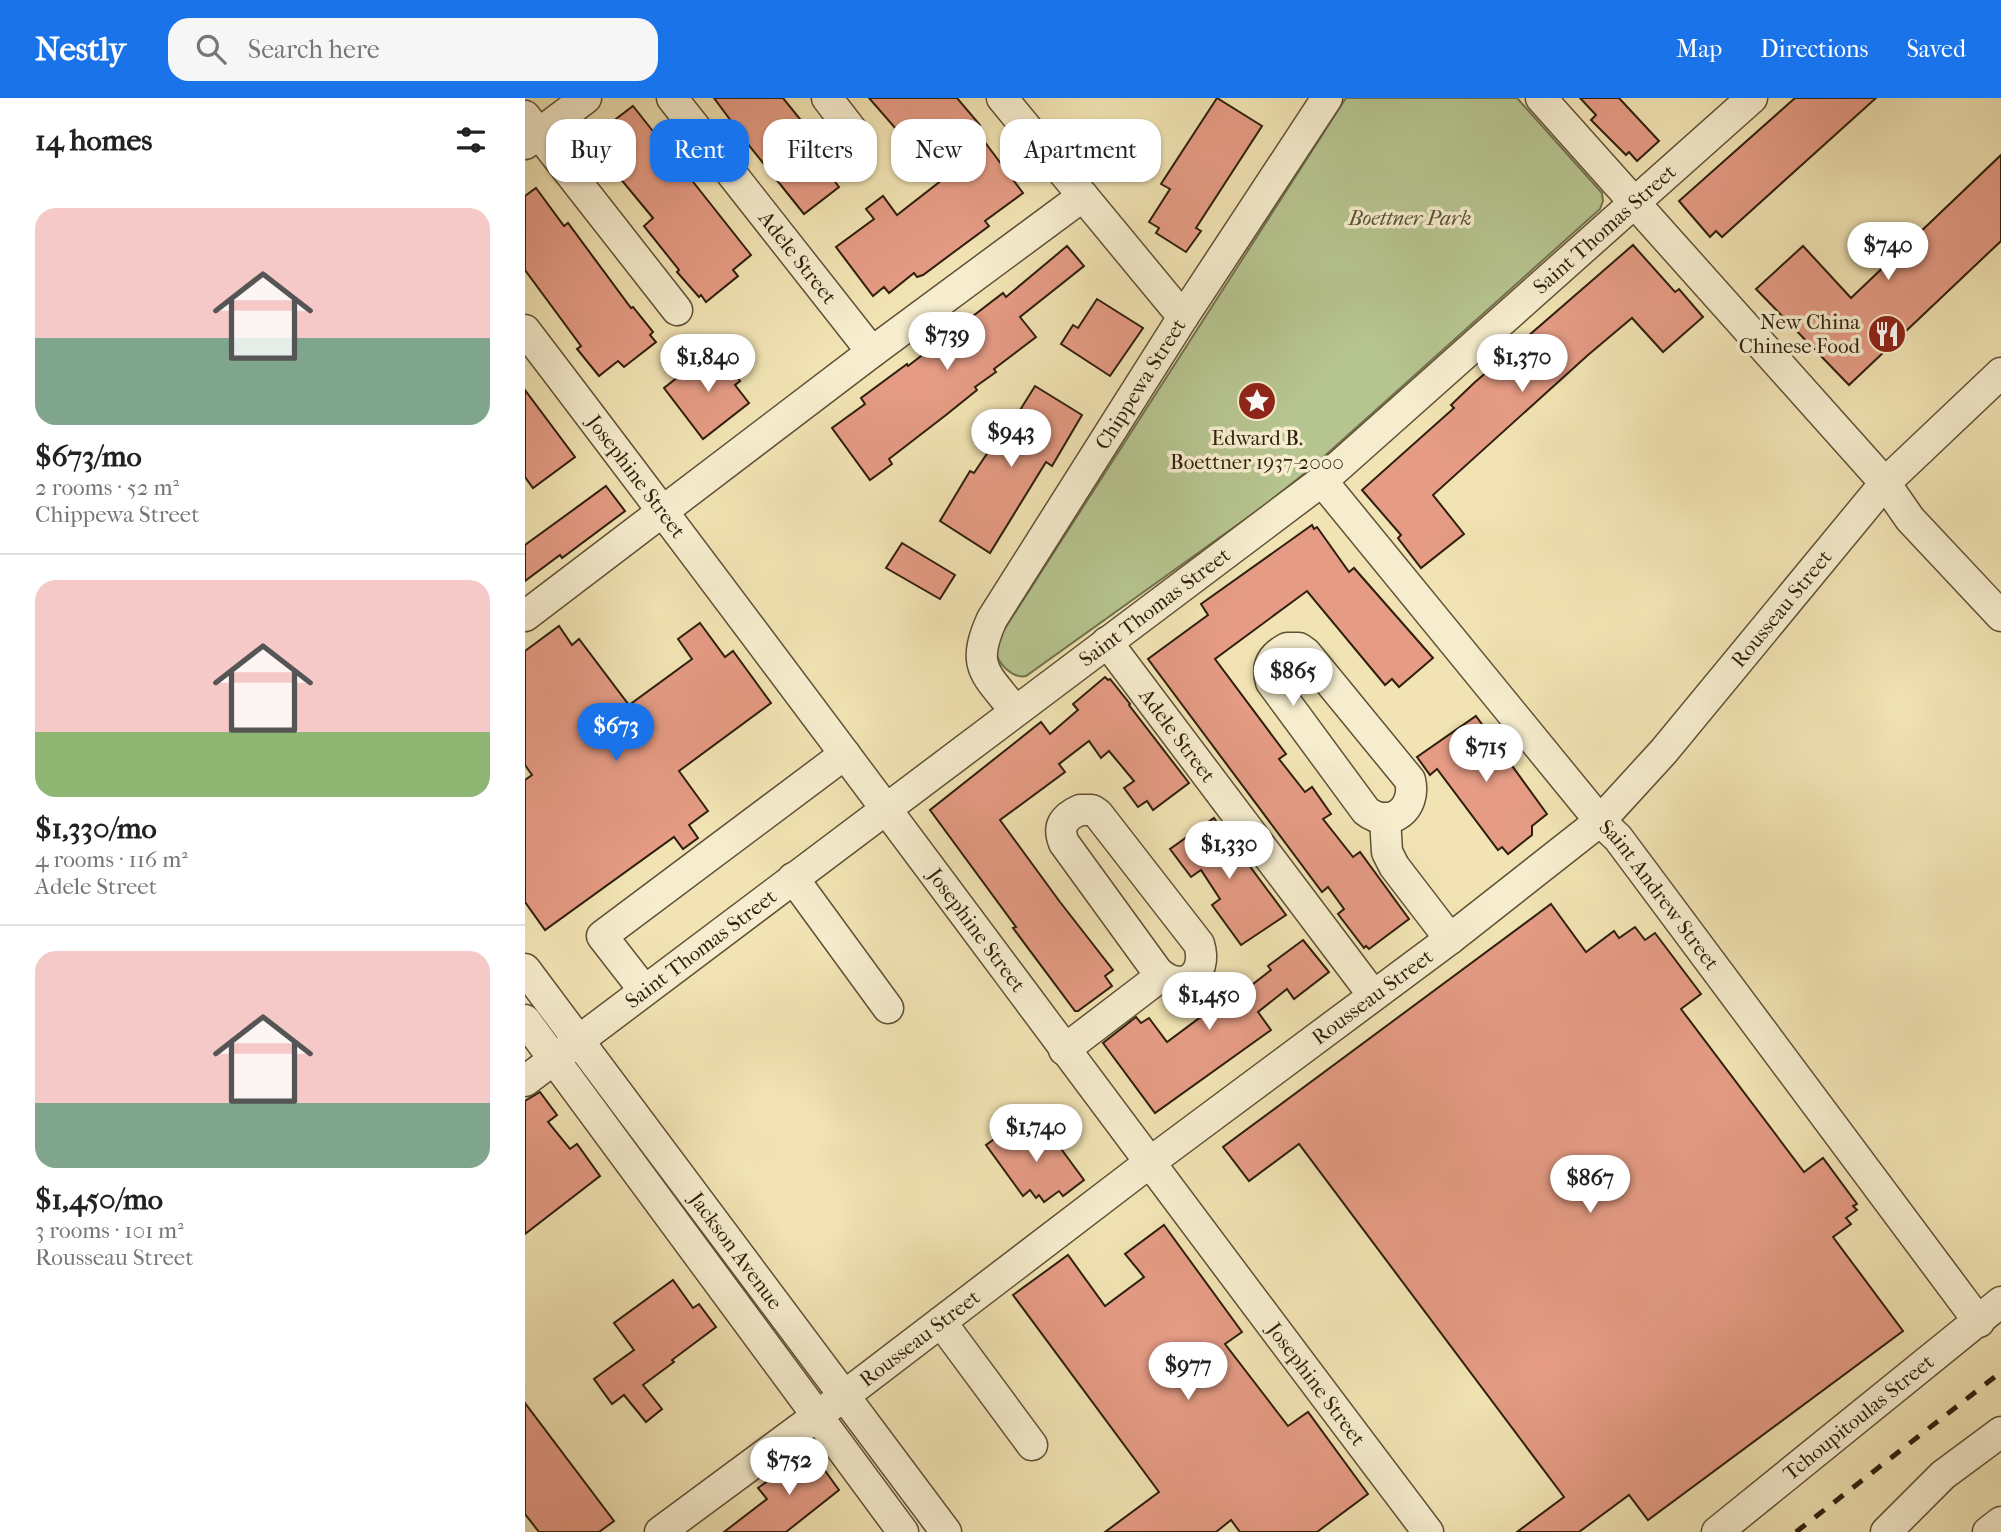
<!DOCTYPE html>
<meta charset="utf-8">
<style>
body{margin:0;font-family:"IM FELL French Canon",serif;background:#f6f6f6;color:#222;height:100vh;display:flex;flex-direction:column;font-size:26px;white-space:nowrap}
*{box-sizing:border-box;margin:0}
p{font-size:23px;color:#767676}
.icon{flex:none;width:38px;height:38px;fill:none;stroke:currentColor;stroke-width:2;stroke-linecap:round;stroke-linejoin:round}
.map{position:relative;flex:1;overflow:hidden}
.sheet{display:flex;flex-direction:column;background:#fff;width:525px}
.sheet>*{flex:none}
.banner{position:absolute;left:21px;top:21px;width:665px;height:63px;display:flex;gap:14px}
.price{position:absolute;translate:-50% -60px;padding:0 16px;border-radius:24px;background:#fff;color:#222;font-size:23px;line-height:46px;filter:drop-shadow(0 2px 4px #0008)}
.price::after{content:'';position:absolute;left:50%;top:42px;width:21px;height:16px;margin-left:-10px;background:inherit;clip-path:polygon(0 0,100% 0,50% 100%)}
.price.selected{background:#1a73e8;color:#fff}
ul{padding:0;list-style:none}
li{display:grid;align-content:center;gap:14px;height:371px;padding:0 35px}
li+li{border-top:2px solid #e0e0e0}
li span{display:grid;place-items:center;height:217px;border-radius:21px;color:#555}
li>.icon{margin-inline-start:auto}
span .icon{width:126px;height:126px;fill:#fffc;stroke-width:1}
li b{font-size:30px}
h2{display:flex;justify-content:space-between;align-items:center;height:84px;padding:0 35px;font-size:30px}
.pill{padding:0 24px;border-radius:21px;background:#fff;box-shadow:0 2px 5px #0004;font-size:24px;line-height:63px}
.pill.selected{background:#1a73e8;color:#fff}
header{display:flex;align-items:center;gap:42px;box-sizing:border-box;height:98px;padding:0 35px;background:#1a73e8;color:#fff}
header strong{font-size:33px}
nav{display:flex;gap:38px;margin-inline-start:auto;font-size:24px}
.search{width:490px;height:63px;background:#f6f6f6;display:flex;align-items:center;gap:18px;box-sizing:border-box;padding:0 24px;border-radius:21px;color:#767676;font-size:26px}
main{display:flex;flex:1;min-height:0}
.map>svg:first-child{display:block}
.green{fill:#b6c48f;stroke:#72724e;stroke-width:2}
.building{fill:#e59b84;stroke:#2e1f0c;stroke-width:2}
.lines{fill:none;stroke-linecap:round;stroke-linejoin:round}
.minor-casing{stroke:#5f5036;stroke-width:33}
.minor{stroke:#f6edce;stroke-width:30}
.rail{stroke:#2e1f0c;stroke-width:5;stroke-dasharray:12 12;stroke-linecap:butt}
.labels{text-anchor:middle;stroke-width:7;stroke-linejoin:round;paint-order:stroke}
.park-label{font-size:21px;font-style:italic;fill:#575133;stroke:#f6edce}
.street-label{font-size:21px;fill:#2e1f0c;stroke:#f6edce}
.poi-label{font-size:21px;fill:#2e1f0c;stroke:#f6edce;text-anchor:end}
</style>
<header>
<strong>Nestly</strong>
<div class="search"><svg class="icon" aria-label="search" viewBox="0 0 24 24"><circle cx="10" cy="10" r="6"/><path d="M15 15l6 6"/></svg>Search here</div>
<nav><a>Map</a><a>Directions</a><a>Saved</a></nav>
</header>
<main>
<section class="sheet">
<h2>14 homes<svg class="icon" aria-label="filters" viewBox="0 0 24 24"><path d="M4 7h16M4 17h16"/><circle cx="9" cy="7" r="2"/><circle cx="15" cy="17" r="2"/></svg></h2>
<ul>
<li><span style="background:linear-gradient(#f6c9c9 60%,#7fa58c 0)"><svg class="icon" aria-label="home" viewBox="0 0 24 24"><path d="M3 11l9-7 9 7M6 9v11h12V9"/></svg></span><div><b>$673/mo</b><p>2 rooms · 52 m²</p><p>Chippewa Street</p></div></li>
<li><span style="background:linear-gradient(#f6c9c9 70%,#8fb573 0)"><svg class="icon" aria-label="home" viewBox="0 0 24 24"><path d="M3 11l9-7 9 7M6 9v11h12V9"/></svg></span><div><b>$1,330/mo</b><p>4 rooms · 116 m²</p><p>Adele Street</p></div></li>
<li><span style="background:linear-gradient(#f6c9c9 70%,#7fa58c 0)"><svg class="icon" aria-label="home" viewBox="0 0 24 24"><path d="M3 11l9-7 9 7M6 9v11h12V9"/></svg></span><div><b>$1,450/mo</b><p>3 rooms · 101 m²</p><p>Rousseau Street</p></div></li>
</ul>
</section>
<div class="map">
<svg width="1476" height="1434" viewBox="0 0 1476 1434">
<rect width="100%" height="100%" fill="#f1e3b3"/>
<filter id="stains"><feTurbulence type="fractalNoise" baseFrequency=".00286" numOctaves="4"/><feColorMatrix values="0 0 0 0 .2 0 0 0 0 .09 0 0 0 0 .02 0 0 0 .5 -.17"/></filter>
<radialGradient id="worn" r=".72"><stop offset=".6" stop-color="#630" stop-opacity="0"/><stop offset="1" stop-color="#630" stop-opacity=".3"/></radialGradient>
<path class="green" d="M 821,0 L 992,0 L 1077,95 L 1078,103 L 1075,111 L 784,372 L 736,410 L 501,578 C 489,581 471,566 471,551 C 472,546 475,541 477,535 Z"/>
<g class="building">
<polygon points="189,0 258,0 287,36 300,26 317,47 295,64 314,89 279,116 226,50"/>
<polygon points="344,0 432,0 455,27 450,31 498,95 460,123 464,128 398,177 392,179 389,175 364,195 359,189 348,198 311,149 349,121 341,111 358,98 372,117 422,78 386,33 381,37 374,29 371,31"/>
<polygon points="692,0 737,28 671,130 676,133 661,154 631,135 634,130 624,124 645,91 636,86"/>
<polygon points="1055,0 1094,0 1134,43 1112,63 1104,54 1101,57 1066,22 1071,17"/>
<polygon points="1270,0 1351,0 1197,139 1191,133 1185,139 1154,103"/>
<polygon points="108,8 226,157 208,172 213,178 181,204 176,197 174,199 152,174 154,172 119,128 128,120 85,68 77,74 57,47"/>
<polygon points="1476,57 1476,143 1324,287 1231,191 1278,148 1326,200"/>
<polygon points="11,90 39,128 43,125 106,210 108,209 128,234 125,237 131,244 99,269 93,263 74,278 52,251 56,248 0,172 0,98"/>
<polygon points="1108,147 1150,194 1154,191 1178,219 1138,254 1107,220 1063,257 908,397 939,436 896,470 873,440 876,437 837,392 929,310 926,307 949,285"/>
<polygon points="542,148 559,168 495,219 511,239 469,271 471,274 450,289 452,292 421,317 364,361 367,366 345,382 307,330 340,306 336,300 382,266 383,268 478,195 481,199"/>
<polygon points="572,201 618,230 585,278 536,246 548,227 553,230"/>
<polygon points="190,250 215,283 210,287 224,305 178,341 139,290"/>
<polygon points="510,288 557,317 527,368 521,364 465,455 415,423 445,373 449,375 484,323 487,325"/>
<polygon points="0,292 50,359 8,390 0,379"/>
<polygon points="81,388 100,413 37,460 35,457 0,483 0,447"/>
<polygon points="787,427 789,431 792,429 824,474 829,470 908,560 874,589 867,581 860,587 782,493 690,561 761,656 754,661 780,694 787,689 806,716 798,721 828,759 835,754 884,821 844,851 841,848 839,850 813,816 819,811 803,789 797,794 623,561 683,517 676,506"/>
<polygon points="377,445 430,477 415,501 361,470"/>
<polygon points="175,525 200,559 208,553 246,605 154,673 183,713 164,727 173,740 158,751 149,739 20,832 0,804 0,682 7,677 0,667 0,553 34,528 47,547 54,541 104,607 167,561 153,541"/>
<polygon points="580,579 583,582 585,581 605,606 604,607 664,685 628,712 622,703 613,709 599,690 609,683 584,653 576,660 564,643 534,666 540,674 475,722 535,804 588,872 580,878 587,888 553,913 550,913 488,830 491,829 405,712 516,624 525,636 553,612 548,606"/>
<polygon points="951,618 1022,716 1007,728 1007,737 983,756 977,749 973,752 912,671 905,677 892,659"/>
<polygon points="689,720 761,817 716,847 687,807 695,801 676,772 666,779 645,751"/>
<polygon points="1026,806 1061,854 1089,833 1094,840 1110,829 1120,842 1130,835 1176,896 1156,911 1279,1074 1298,1060 1332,1106 1328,1108 1332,1112 1321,1120 1326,1126 1308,1139 1378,1233 1123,1422 1104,1397 1054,1434 992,1434 1039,1399 774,1046 724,1083 698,1049"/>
<polygon points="778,842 804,874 769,901 762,891 733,914 746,932 630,1015 578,945 611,919 616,925 624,920 642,944 716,889 719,893 746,872 743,868"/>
<polygon points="15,994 32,1017 23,1024 45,1051 52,1046 75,1078 0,1136 0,1003"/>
<polygon points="520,1029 559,1082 538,1098 534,1093 519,1104 514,1097 511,1100 505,1092 498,1098 461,1047 482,1032 492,1045 511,1031 513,1034"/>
<polygon points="639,1127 717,1234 700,1246 763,1328 783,1314 843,1396 792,1434 715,1434 706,1422 691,1434 580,1434 634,1394 488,1197 543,1157 580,1208 619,1179 600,1156"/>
<polygon points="148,1182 168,1210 174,1206 191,1229 147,1262 149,1264 118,1287 137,1311 121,1324 99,1297 87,1306 69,1281 109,1252 89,1225"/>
<polygon points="0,1305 89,1423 74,1434 14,1434 0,1416"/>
<polygon points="285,1352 314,1392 261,1434 199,1434 242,1401 233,1390"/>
</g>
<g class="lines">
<defs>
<g id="minor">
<path id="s1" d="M 147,0 L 347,254"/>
<polyline points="302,0 329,35"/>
<polyline points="477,0 658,219"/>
<polyline points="1016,0 1360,385 1385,421 1476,518"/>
<polyline points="0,18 152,212"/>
<polyline points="0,46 61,0"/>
<path id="s2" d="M 0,232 C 304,630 600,1035 903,1434"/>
<path id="s3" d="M 797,383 L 1075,723 L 1093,740 L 1454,1224"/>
<polyline points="0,518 347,254 558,98"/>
<path id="s4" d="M 582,544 L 848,897"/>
<path d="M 762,550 L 774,550 L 781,555 L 885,682 C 892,711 865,732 841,713 L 746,584 C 741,567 747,558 762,550 Z"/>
<path id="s5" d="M 490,613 C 461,575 445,570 467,521 L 658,219 L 802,0"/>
<path d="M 555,712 L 567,712 L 573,716 L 674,846 C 684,878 656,897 632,873 L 539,745 C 532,728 539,719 555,712 Z"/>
<polyline points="860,720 862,754 869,768 925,841"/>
<polyline points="268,780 363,910"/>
<path id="s6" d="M 0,871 L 421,1434"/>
<polyline points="119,892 77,838 320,656"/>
<polyline points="0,922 378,1434"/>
<polyline points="539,952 636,878"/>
<path id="s7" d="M 0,983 L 797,383 L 1227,0"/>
<polyline points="416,1224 507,1347"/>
<path id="s8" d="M 135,1434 L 319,1298 L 624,1065 L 925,841 L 1075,723 L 1139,653 L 1360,385 L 1476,275"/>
<path id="s9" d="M 1192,1434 L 1476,1204"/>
<polyline points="1361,1434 1418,1377 1476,1334"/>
<polyline points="1463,1434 1476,1424"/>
</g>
</defs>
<use href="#minor" class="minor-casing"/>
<use href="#minor" class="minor"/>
<polyline class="rail" points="1271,1434 1476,1274"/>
</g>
<defs>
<symbol id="restaurant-disc" viewBox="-11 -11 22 22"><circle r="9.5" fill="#8f2418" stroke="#f6edce"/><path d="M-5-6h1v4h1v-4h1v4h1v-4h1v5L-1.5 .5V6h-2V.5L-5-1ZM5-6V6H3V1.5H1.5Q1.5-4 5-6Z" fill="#fff"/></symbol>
<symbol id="sight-disc" viewBox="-11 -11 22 22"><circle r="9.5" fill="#8f2418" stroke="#f6edce"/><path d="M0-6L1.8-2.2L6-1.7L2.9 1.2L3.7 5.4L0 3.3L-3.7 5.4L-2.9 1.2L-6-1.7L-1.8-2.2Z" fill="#fff"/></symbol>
</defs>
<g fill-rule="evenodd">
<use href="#restaurant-disc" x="1340" y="214" width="44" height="44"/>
<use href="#sight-disc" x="710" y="281" width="44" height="44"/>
</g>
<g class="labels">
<g class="park-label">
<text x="885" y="127">Boettner Park</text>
</g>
<g class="street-label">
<text dy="7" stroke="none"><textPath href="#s7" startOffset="1376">Saint Thomas Street</textPath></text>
<text dy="7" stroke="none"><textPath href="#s1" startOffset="203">Adele Street</textPath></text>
<text dy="7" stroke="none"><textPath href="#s5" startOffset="382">Chippewa Street</textPath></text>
<text dy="7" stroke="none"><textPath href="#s2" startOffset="184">Josephine Street</textPath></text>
<text dy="7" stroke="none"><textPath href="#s7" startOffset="788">Saint Thomas Street</textPath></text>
<text dy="7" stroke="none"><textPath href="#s8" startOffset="1458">Rousseau Street</textPath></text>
<text dy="7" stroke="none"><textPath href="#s4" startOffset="117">Adele Street</textPath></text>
<text dy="7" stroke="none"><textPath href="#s3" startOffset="534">Saint Andrew Street</textPath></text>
<text dy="7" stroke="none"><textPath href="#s2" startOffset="751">Josephine Street</textPath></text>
<text dy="7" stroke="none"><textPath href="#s7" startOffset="220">Saint Thomas Street</textPath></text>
<text dy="7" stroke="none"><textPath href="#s8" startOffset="891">Rousseau Street</textPath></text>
<text dy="7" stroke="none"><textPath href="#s6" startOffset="352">Jackson Avenue</textPath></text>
<text dy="7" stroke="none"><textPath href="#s8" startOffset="324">Rousseau Street</textPath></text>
<text dy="7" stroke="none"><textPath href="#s2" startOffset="1318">Josephine Street</textPath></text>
<text dy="7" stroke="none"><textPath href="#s9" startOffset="182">Tchoupitoulas Street</textPath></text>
</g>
<g class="poi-label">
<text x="1335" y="231">New China<tspan x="1335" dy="24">Chinese Food</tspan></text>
<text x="732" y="347" text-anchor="middle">Edward B.<tspan x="732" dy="24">Boettner 1937-2000</tspan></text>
</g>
</g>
<rect width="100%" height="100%" filter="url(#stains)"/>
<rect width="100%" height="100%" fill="url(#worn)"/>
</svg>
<b class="price" style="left:1363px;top:184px">$740</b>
<b class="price" style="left:422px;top:274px">$739</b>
<b class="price" style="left:183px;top:296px">$1,840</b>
<b class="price" style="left:997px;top:296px">$1,370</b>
<b class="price" style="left:486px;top:371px">$943</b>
<b class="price" style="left:768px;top:610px">$865</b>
<b class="price selected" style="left:91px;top:665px">$673</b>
<b class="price" style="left:961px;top:686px">$715</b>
<b class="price" style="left:704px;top:783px">$1,330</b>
<b class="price" style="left:684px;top:934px">$1,450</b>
<b class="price" style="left:511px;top:1066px">$1,740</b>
<b class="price" style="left:1065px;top:1117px">$867</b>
<b class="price" style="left:663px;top:1304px">$977</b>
<b class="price" style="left:264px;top:1399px">$752</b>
<div class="banner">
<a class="pill">Buy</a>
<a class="pill selected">Rent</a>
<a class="pill">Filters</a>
<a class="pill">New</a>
<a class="pill">Apartment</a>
</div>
</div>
</main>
